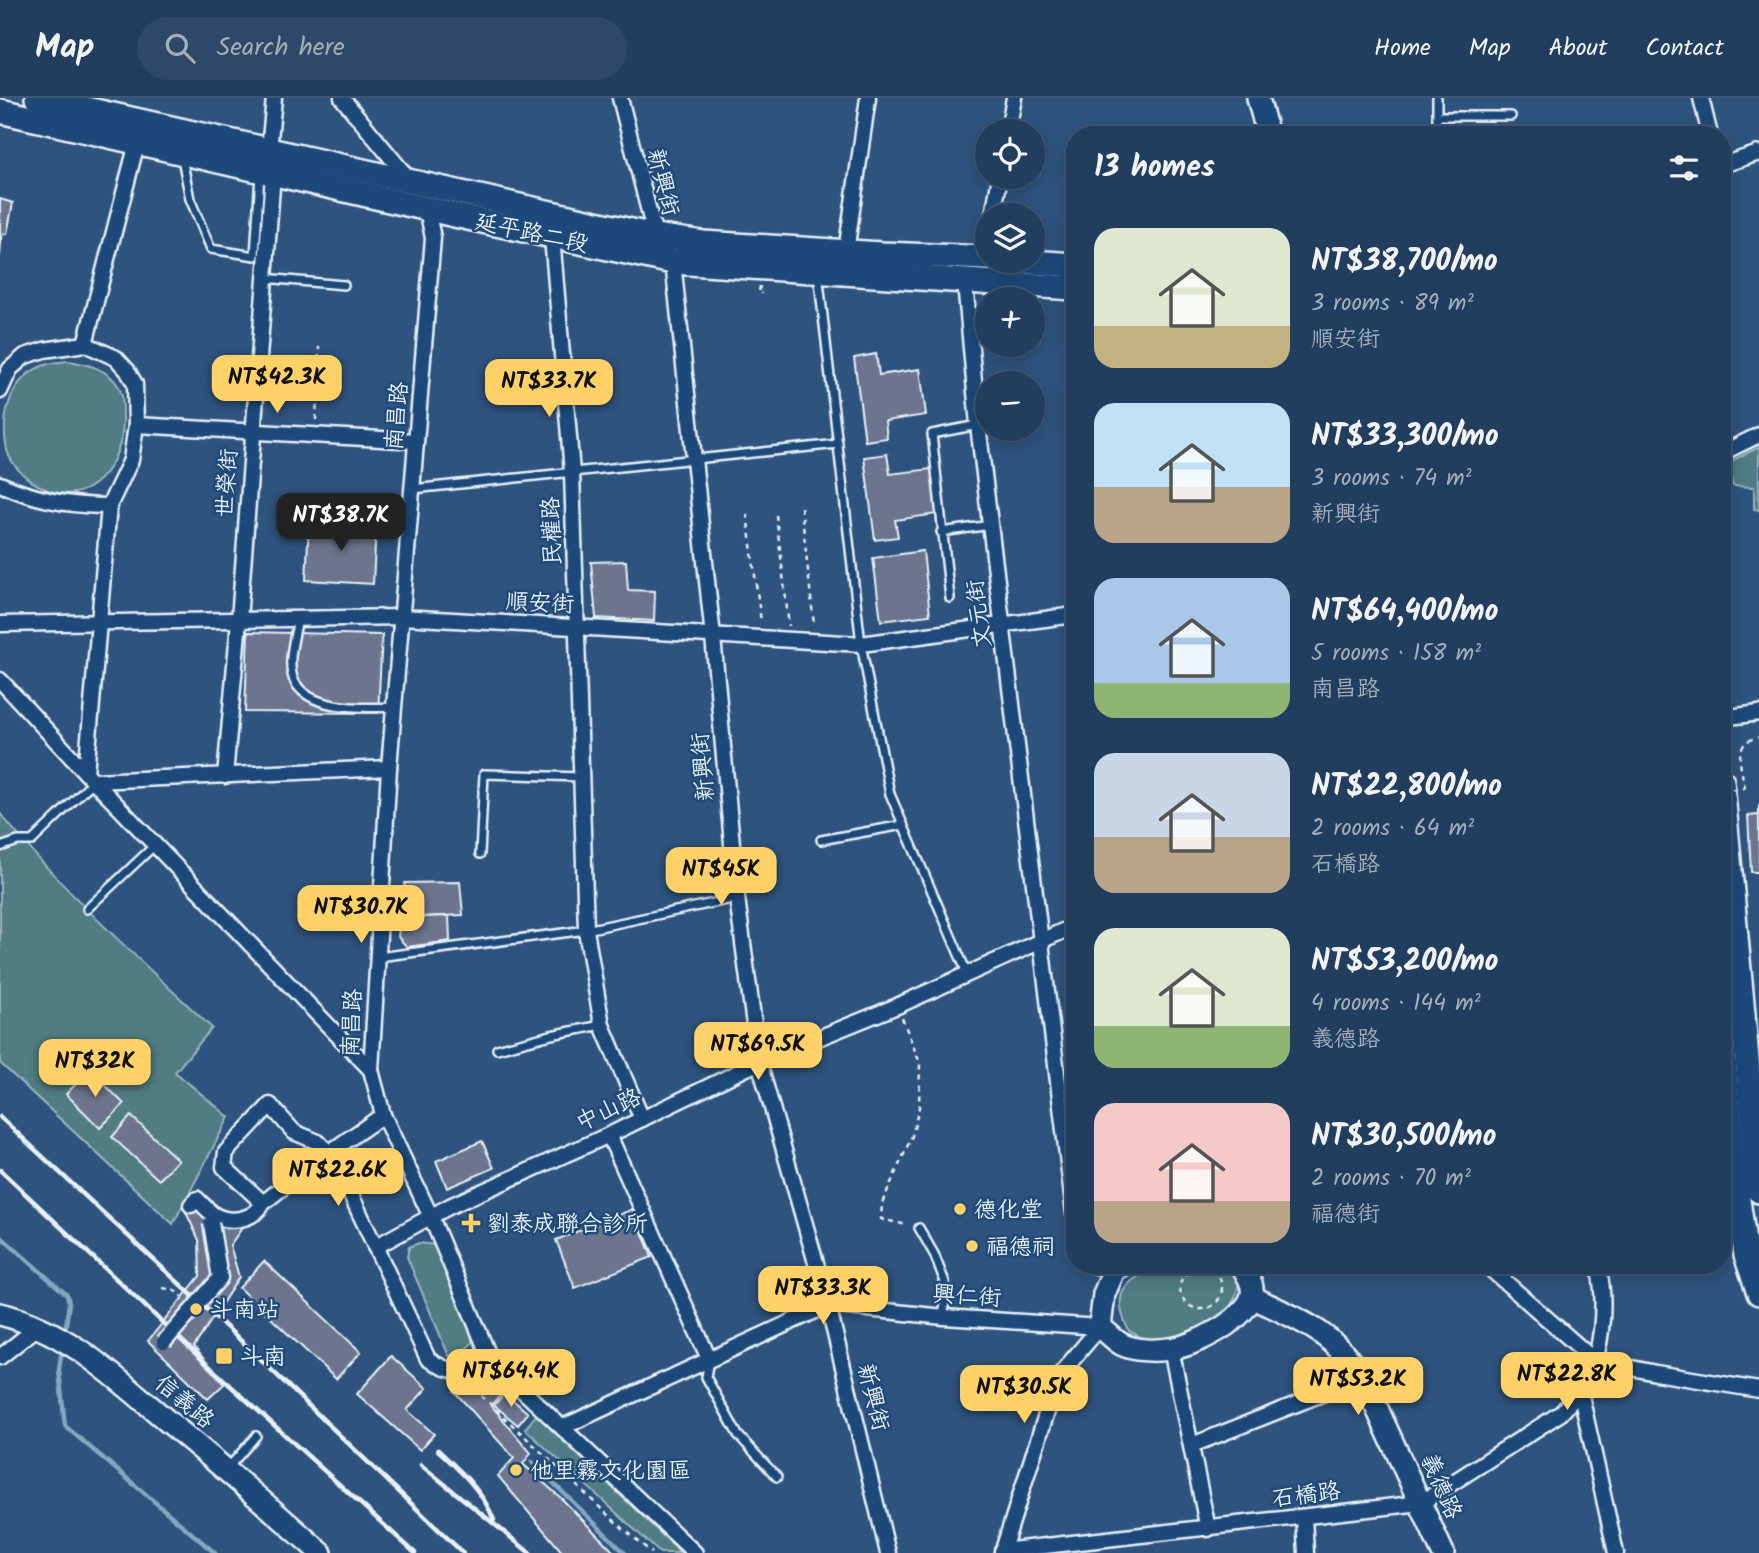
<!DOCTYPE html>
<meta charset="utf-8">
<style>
body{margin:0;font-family:Kalam,"LXGW WenKai TC",sans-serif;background:#2e4967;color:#f1f3f6;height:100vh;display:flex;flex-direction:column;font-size:26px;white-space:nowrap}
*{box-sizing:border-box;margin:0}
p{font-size:23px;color:#a2aebc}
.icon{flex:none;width:38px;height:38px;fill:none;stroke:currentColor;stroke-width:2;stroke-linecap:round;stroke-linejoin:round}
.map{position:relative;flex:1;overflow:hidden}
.side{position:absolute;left:1066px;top:28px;width:665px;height:1148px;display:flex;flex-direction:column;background:#223e5e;border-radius:28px;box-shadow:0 4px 18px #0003,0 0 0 2px #3f5773}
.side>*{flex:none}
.controls{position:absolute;left:975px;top:21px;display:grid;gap:14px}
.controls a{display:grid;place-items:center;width:70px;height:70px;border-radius:50%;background:#223e5e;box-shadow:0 4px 18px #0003,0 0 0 2px #3f5773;font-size:35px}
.price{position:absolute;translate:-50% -60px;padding:0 16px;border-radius:14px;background:#ffd166;color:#111;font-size:23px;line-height:46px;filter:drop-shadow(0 2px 4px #0008)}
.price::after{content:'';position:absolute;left:50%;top:42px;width:21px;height:16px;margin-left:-10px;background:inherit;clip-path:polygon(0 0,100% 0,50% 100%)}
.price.on{background:#222;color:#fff}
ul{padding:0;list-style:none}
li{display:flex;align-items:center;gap:21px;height:175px;padding:0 28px}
li span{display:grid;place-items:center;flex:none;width:196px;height:140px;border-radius:21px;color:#555}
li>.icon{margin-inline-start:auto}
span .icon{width:84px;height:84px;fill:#fffc;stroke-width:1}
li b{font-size:30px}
h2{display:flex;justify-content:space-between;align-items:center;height:84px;padding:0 28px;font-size:30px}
header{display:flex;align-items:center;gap:42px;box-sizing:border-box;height:98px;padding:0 35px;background:#223e5e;border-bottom:2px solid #3f5773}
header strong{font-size:33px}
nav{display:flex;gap:38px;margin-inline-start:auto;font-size:24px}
.search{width:490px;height:63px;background:#2e4967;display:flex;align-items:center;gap:18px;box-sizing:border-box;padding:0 24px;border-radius:38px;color:#a2aebc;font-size:26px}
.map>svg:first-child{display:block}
.green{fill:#517b83;stroke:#9cb6be;stroke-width:2}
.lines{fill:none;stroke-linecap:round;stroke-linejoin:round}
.stream{stroke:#84a8c1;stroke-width:4.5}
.building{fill:#6c758d;stroke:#e8f1f8;stroke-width:2}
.lane-casing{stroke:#e8f1f8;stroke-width:12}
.street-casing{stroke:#e8f1f8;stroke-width:19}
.secondary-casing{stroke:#e8f1f8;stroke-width:26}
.primary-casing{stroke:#e8f1f8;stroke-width:28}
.path{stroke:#e8f1f8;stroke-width:2.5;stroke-dasharray:5 5;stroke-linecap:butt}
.lane{stroke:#1f4a7a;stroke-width:7}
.street{stroke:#1f4a7a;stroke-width:14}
.secondary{stroke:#1f4a7a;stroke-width:21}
.primary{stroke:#1f4a7a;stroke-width:23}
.rail{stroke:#e8f1f8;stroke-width:4.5}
.street-bridge-casing{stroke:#e8f1f8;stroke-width:19;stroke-linecap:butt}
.path-bridge{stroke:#e8f1f8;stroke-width:2.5;stroke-dasharray:5 5;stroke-linecap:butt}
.street-bridge{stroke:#1f4a7a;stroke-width:14}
.poi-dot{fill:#ffd166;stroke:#1f4a7a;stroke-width:2.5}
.labels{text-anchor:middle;stroke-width:5;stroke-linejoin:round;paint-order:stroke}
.street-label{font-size:23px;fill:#e8f1f8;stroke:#1f4a7a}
.poi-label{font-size:23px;fill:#e8f1f8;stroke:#1f4a7a;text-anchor:start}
</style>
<header>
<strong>Map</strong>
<div class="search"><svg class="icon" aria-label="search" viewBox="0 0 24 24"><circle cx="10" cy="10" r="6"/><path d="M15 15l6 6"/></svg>Search here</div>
<nav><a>Home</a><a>Map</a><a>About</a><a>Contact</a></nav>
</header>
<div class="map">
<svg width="1759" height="1455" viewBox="0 0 1759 1455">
<rect width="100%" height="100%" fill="#2e537e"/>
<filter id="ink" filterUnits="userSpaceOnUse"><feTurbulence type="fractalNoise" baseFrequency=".0143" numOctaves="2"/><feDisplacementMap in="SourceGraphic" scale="14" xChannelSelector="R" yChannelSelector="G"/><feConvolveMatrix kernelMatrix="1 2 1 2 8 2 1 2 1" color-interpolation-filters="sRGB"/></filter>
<g filter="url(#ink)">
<g class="green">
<path d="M 69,263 C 85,266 101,269 113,281 C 123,291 123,303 123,316 C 126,363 89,417 38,387 C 25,380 11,367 7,352 C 0,318 10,277 48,266 C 55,264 62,264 69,263 Z"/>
<polygon points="1759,349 1759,412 1754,411 1754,389 1733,388 1725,366"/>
<path d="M 0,715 C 63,794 139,861 212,930 L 175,974 L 229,1019 L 173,1126 L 0,965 Z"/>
<polygon points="419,1145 435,1147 472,1237 472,1245 462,1255 449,1258 407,1159 409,1149"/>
<path d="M 1160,1167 L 1231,1167 C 1239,1176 1240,1186 1236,1197 C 1224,1227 1180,1247 1149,1242 C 1143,1241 1135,1236 1129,1233 C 1109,1194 1126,1183 1160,1167 Z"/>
<polygon points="536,1317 681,1455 660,1455 525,1331"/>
</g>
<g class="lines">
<g class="stream">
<polyline points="0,1138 67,1197 69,1205 65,1234"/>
<polyline points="62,1249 59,1272 65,1328 215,1455"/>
<polyline points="532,1364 625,1455"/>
</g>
</g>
<g class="building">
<polygon points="0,101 13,105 7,136 3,136 1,144 0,158"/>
<polygon points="876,256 879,277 920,271 926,317 885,323 887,340 865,343 854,260"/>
<polygon points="887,356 890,376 931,371 937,416 895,422 898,439 875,442 864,359"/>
<polygon points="309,425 376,428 373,486 306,482"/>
<polygon points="923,453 930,517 881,523 873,460"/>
<polygon points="626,463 628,492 655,493 654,523 596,520 591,464"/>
<polygon points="248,534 382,537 378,615 245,614"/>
<polygon points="1759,707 1759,774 1751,774 1748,718 1759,717"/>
<polygon points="460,784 463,817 400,820 405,785"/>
<polygon points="449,818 450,843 407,849 398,839 400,820"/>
<polygon points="90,972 124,1006 100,1030 66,996"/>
<polygon points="131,1018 178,1062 159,1082 112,1039"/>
<polygon points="482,1043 494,1070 447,1090 436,1063"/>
<polygon points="199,1092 242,1130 230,1147 239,1179 194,1249 224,1286 208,1301 148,1243 200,1178 199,1142 183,1108"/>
<polygon points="633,1111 652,1159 575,1190 556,1142"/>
<polygon points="264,1163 361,1254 336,1281 239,1190"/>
<polygon points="391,1258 427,1290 407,1312 434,1336 420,1352 357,1296"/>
<polygon points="483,1284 503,1294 491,1307 531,1355 523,1366 562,1401 615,1455 563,1455 498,1378 514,1360 454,1293 461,1286"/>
<polygon points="505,1295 528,1315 518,1327 494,1307"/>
</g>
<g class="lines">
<defs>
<g id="lane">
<polyline points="1437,0 1437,37"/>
<polyline points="1437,18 1511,18"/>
<polyline points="182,60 190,101 211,151 255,158 260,76"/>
<polyline points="818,175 861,546 890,696 967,875"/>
<polyline points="264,180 344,187"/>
<polyline points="413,391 838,346"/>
<polyline points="941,434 991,427"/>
<polyline points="950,500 932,336 978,327"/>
<path d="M 298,520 C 295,538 287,562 293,580 C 306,614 367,610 395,609"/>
<polyline points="821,742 903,727"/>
<polyline points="0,749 18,743 32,743 94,683"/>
<polyline points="480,756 484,676 581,679"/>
<polyline points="87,811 155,747"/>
<polyline points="378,859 586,832 737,800"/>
<polyline points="497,951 551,937 602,927"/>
<polyline points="919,1130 934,1156 945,1184 944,1219"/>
<polyline points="709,1262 706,1279 738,1337 777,1379"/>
<polyline points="227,1371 256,1338"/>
</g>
<g id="street">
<polyline points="342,0 412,85"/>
<polyline points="620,0 656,141"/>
<polyline points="1701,0 1710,37"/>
<polyline points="1008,33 1014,0"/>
<polyline points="1722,67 1759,55"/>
<polyline points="424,106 427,111 433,140 389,670 371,972 383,1017 431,1119 489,1258 501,1272 695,1455"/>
<polyline points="993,117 1000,79"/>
<polyline points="554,132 552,139 572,374 586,832 602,927 642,1021"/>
<polyline points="842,157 846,154 868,0"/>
<polyline points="670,160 673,164 713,539 737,800 759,964 828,1207 888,1455"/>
<polyline points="969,180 965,184 978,327 1074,1115"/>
<polyline points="85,246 137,45"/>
<polyline points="0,293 10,271 25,258 44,252 85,246 116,260 127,272 135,286 136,327 131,362 109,408 86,675"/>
<polyline points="136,327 416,343"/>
<polyline points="1722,355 1759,337"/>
<path d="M 0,386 C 35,402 70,408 109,408"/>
<polyline points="0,526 402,519 861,546 1074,517"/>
<polyline points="0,582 86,675 371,972"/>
<polyline points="1722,620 1759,615"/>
<polyline points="225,678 239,522 273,76 269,52 274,0"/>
<polyline points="94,683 389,670"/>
<polyline points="609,1037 709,1261"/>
<path d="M 263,1105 L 224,1069 L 226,1054 L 270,1007 L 294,1034 L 318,1044 L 330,1056 L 344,1082 L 428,1261 C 456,1280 461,1271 489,1258"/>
<path d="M 191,1107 L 197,1101 C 202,1106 208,1113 214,1117 C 231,1126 254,1122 263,1105 L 310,1068 L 383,1017"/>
<polyline points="375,1149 450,1108 609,1037 759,964 897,908 1074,828"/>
<polyline points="1092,1167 1114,1172"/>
<polyline points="1486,1167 1594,1262 1656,1275 1759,1292"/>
<path d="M 1598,1167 C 1607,1204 1603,1262 1580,1293 L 1616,1455"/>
<polyline points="1171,1251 1208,1431"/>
<polyline points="0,1259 39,1228"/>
<polyline points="563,1329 828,1207 944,1219 1100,1229"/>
<polyline points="1192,1347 1363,1280"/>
<polyline points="1304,1419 1306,1455"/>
<polyline points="1002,1453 1421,1405 1561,1315 1580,1293"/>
<polyline points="1002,1455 1058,1279 1100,1229"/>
</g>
<g id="secondary">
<polyline points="1258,0 1268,37"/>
<path d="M 1123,1167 L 1114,1172 L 1104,1196 L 1100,1229 C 1107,1234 1114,1242 1121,1246 C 1134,1253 1156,1253 1169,1251 C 1193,1249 1246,1222 1252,1197 C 1254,1186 1247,1176 1241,1167"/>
<path d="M 1252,1199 C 1301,1223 1331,1232 1363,1280 L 1443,1455"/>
<path d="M 0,1216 C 67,1232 115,1279 166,1322 C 219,1365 270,1410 321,1455"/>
</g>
<g id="primary">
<polyline points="37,0 654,138 703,145 882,156 987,160"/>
<polyline points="0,13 459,118 673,164 1074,190"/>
<polyline points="1017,163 1074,167"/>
<polyline points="1722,684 1759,1093"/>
<polyline points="1722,940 1737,1095 1746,1157 1759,1195"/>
</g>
</defs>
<use href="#lane" class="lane-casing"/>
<use href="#street" class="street-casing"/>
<use href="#secondary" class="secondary-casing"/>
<use href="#primary" class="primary-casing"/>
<g class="path">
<polyline points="760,188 759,194 762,194 762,196"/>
<polyline points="316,322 319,249"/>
<polyline points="801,409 814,527"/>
<polyline points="747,416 761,524"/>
<polyline points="776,417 789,528"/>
<path d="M 1745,690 C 1741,668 1731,645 1759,639"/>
<polyline points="902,920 920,965 919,1010 912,1038 882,1105 881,1121 907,1127"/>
<circle cx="1201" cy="1190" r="21"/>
<polyline points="163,1190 174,1192 182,1199"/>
<polyline points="467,1284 610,1419 652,1455"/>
</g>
<use href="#lane" class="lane"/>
<use href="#street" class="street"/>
<use href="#secondary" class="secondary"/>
<use href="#primary" class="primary"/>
<g class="rail">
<polyline points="0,1019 237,1239 463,1455"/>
<polyline points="0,1072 211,1270 415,1455"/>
<path d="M 438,1352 C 460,1373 483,1393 494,1422"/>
<polyline points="421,1367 530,1455"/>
</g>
<defs>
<polyline id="street-bridge" points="164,1244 220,1180 211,1125"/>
</defs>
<use href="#street-bridge" class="street-bridge-casing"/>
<polyline class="path-bridge" points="1722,692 1745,690"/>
<use href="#street-bridge" class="street-bridge"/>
</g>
</g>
<g class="poi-dot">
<circle cx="960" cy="1111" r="7"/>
<path d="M467.5 1114.5h7v7h7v7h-7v7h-7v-7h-7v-7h7z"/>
<circle cx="972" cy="1148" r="7"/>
<circle cx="196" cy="1211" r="7"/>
<rect x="215" y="1249" width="18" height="18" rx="3.5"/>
<circle cx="516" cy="1372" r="7"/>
</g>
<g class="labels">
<g class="street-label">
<text transform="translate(664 84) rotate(76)" y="8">新興街</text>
<text transform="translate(532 134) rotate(12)" y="8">延平路二段</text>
<text transform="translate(396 318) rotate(-85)" y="8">南昌路</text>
<text transform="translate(226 385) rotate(-86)" y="8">世榮街</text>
<text transform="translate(551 433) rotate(-92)" y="8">民權路</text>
<text transform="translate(540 504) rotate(3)" y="8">順安街</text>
<text transform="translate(978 516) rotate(-97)" y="8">文元街</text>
<text transform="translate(702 669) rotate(-95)" y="8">新興街</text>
<text transform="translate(351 925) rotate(-87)" y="8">南昌路</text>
<text transform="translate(608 1011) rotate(-25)" y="8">中山路</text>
<text transform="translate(967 1197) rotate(4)" y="8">興仁街</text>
<text transform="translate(874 1299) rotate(76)" y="8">新興街</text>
<text transform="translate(185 1303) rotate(40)" y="8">信義路</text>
<text transform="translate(1442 1388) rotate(66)" y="8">義德路</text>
<text transform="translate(1306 1396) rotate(-7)" y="8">石橋路</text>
</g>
<g class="poi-label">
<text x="974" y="1119">德化堂</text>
<text x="487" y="1133">劉泰成聯合診所</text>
<text x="986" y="1156">福德祠</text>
<text x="210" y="1219">斗南站</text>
<text x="240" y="1266">斗南</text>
<text x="530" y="1380">他里霧文化園區</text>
</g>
</g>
</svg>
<div class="controls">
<a><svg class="icon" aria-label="locate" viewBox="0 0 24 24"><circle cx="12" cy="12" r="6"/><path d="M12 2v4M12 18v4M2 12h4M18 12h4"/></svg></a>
<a><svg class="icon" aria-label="layers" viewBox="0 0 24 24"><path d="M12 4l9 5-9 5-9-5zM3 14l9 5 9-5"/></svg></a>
<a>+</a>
<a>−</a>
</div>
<b class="price" style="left:277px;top:317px">NT$42.3K</b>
<b class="price" style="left:549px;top:321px">NT$33.7K</b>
<b class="price on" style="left:341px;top:455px">NT$38.7K</b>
<b class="price" style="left:721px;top:809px">NT$45K</b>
<b class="price" style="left:361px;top:847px">NT$30.7K</b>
<b class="price" style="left:758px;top:984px">NT$69.5K</b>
<b class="price" style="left:95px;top:1001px">NT$32K</b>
<b class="price" style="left:338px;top:1110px">NT$22.6K</b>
<b class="price" style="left:823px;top:1228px">NT$33.3K</b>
<b class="price" style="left:511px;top:1311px">NT$64.4K</b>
<b class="price" style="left:1567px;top:1314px">NT$22.8K</b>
<b class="price" style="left:1358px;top:1319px">NT$53.2K</b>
<b class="price" style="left:1024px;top:1327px">NT$30.5K</b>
<section class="side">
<h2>13 homes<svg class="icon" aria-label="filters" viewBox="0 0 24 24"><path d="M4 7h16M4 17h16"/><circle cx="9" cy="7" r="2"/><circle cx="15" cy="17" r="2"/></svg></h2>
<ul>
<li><span style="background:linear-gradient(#dfe7d0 70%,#c2b280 0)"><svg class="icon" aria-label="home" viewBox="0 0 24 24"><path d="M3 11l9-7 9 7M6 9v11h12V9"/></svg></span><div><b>NT$38,700/mo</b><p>3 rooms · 89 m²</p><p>順安街</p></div></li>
<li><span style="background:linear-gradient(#bfe0f5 60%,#b9a48a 0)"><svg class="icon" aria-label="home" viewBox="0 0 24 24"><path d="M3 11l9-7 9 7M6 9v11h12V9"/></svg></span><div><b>NT$33,300/mo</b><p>3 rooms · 74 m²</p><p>新興街</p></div></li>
<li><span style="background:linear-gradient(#a9c7e8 75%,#8fb573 0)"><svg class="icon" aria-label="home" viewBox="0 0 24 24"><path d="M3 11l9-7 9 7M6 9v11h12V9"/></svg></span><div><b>NT$64,400/mo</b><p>5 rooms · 158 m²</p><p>南昌路</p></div></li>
<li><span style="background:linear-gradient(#c9d6e8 60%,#b9a48a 0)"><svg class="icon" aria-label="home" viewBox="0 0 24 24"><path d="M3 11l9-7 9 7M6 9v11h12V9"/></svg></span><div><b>NT$22,800/mo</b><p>2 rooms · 64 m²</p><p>石橋路</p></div></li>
<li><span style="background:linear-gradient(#dfe7d0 70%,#8fb573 0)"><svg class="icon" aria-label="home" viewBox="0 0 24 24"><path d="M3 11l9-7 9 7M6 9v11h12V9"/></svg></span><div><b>NT$53,200/mo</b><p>4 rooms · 144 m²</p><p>義德路</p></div></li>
<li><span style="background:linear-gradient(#f6c9c9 70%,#b9a48a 0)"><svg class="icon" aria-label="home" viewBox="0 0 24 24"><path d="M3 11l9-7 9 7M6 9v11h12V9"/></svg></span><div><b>NT$30,500/mo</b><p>2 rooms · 70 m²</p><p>福德街</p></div></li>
</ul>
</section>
</div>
